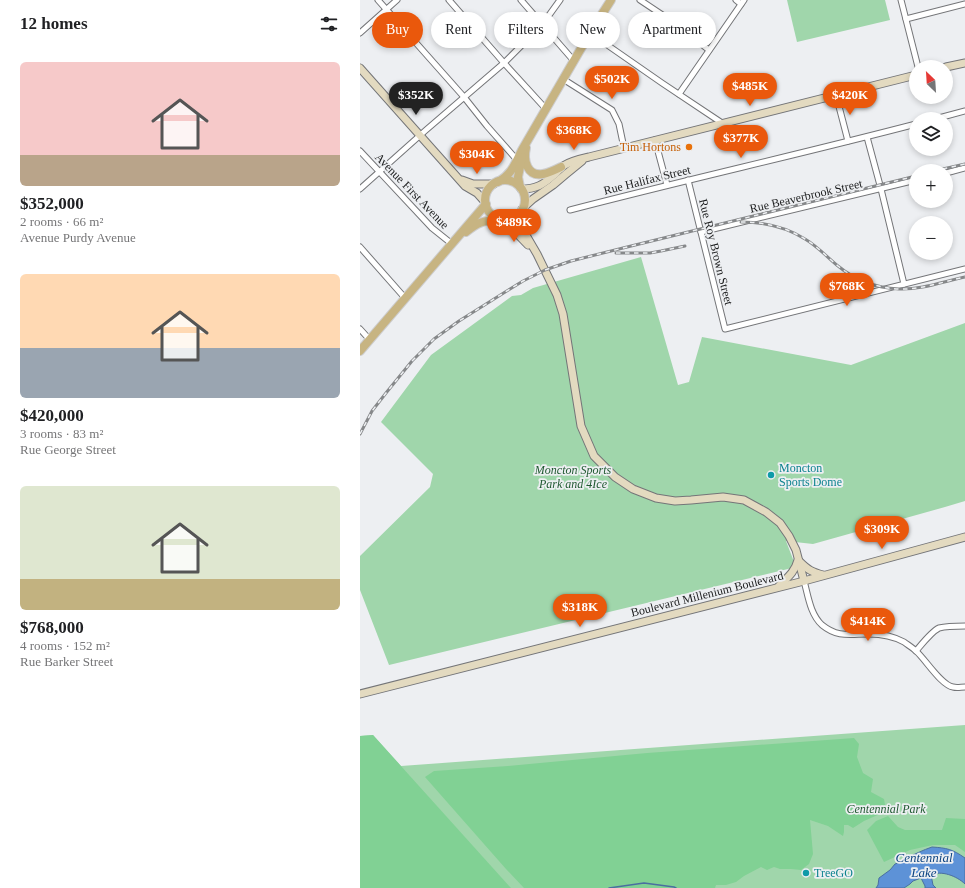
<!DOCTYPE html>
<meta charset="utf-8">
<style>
body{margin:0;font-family:"Times New Roman",serif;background:#f6f6f6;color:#202124;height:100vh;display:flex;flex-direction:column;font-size:15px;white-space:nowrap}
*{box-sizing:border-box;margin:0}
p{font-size:13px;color:#757577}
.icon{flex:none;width:22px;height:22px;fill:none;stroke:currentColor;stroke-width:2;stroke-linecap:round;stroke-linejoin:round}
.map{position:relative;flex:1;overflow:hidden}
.panel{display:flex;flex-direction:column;background:#fff;width:360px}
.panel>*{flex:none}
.banner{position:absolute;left:12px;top:12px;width:380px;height:36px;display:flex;gap:8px}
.needle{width:26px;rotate:335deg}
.controls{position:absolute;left:549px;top:60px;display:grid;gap:8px}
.controls a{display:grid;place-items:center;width:44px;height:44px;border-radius:50%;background:#fff;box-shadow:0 2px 6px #0003;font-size:20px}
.price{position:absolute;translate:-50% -34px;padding:0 9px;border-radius:14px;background:#ea580c;color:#fff;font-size:13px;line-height:26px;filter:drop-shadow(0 1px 2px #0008)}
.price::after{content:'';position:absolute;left:50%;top:24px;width:12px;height:9px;margin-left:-6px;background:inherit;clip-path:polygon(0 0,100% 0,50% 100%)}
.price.current{background:#222;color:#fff}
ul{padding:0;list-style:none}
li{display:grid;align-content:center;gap:8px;height:212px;padding:0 20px}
li span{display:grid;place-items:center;height:124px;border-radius:6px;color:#555}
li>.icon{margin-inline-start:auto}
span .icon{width:72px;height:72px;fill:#fffc;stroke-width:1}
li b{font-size:17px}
h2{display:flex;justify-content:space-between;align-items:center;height:48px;padding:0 20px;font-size:17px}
.pill{padding:0 14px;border-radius:18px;background:#fff;box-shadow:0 2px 6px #0003;font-size:14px;line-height:36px}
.pill.current{background:#ea580c;color:#fff}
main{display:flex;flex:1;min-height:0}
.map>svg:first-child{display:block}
.green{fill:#a0d6ab}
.forest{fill:#81d194}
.water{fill:#5d92d7;stroke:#4a6fa0}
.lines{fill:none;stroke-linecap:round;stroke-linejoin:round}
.stream{stroke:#4a6fa0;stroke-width:1.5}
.street-casing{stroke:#747578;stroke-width:7}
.secondary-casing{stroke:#747578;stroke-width:9}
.primary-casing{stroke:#cdcdce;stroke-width:10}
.street{stroke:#fff;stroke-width:5}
.secondary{stroke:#e3dac0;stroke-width:7}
.primary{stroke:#c7b482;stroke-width:8}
.rail-casing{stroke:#86888a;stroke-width:3}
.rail{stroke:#edeff2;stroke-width:1.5;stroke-dasharray:4.5;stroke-linecap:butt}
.food-dot{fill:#e8710a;stroke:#edeff2;stroke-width:1.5}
.culture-dot{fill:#0f9aa8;stroke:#edeff2;stroke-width:1.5}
.labels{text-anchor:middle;stroke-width:3.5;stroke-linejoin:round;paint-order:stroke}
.food-label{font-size:12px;fill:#c56008;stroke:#edeff2;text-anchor:end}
.street-label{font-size:12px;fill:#1c1d1e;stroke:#edeff2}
.culture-label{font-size:12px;fill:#0d838f;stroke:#edeff2;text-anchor:start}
.park-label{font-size:12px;font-style:italic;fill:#205931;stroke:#edeff2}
.water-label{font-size:13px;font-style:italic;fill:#0b4382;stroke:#edeff2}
</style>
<main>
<section class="panel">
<h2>12 homes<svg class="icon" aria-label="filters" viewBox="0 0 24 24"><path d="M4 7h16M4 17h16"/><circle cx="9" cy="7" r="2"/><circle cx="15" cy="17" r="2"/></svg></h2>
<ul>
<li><span style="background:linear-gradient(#f6c9c9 75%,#b9a48a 0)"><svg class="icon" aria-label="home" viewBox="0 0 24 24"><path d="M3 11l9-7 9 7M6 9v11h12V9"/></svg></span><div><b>$352,000</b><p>2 rooms · 66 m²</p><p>Avenue Purdy Avenue</p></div></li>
<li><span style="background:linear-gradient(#ffd9b3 60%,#9aa5b1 0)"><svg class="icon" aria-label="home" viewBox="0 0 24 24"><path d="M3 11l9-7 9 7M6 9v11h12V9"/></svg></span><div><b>$420,000</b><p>3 rooms · 83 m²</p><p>Rue George Street</p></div></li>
<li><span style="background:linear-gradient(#dfe7d0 75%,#c2b280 0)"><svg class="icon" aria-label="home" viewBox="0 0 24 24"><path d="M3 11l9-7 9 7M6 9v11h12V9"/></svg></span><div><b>$768,000</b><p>4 rooms · 152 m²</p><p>Rue Barker Street</p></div></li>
</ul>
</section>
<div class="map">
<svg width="605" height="888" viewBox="0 0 605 888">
<rect width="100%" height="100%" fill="#edeff2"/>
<g class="green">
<polygon points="427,0 525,0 530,20 437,42"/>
<polygon points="281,257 318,385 329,382 342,337 491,365 605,323 605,501 585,507 453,544 426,541 436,567 29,665 0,590 0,556 70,487 73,474 21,422 71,355 152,296 161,295 173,288"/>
<polygon points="605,725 605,888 0,888 0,736 13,735 41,766"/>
</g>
<g class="forest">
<polygon points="13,735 151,888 0,888 0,736"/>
<polygon points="494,738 499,744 497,757 503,773 513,779 511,792 524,799 526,810 520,814 504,821 493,828 488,825 484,825 484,832 483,836 468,826 450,820 453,854 449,864 441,870 431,869 420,869 414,867 407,870 401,867 384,876 376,882 366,885 356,885 355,888 164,888 146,869 65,777 74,771 148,766 287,753"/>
<polygon points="528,816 538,827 545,830 582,830 586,818 605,819 605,852 595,845 573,845 550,850 524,862 507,830 516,821"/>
</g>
<path class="water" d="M 572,847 C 587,848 592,849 605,858 L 605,884 C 597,876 581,870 571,875 L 573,885 L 576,888 L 565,888 L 565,886 L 561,878 L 553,881 L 550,884 L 544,888 L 516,888 L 518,885 L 519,878 L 530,870 L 535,864 C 539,863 543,860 547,858 C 555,854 563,850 572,847 Z"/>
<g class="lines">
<polyline class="stream" points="249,888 284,883 314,887 316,888"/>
<defs>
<g id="street">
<polyline points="18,0 104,97 127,126 157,160"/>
<polyline points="89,0 144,63 186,109"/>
<polyline points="161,0 214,61"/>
<polyline points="280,0 313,22 349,50"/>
<polyline points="376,0 381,4"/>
<polyline points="541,0 558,67"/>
<polyline points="546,19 605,4"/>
<polyline points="0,33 37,0"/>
<polyline points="230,33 302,83 362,123"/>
<polyline points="203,79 252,110 259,124 264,148"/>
<polyline points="319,94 384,0"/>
<polyline points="476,95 488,141"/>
<polyline points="575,119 605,111"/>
<polyline points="507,137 521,189 544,284"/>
<polyline points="295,140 307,185"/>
<polyline points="0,151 72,228 92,244"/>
<polyline points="586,173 605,168"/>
<polyline points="328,180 365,329 605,269"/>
<polyline points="0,189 66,130 144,63 182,25 200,0"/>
<path d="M 210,210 C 325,180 441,154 556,124"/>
<polyline points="341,232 556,180"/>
<polyline points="0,247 45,298"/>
<polyline points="0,329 10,340"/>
<path d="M 444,581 C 448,595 450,614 462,625 C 478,638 490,634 509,634 C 521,634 533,636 544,642 C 548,645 553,648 556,651 C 566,660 581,685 593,687 C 597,688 601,687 605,687"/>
<path d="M 556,651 C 562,644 571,632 579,628 C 587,626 597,626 605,626"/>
</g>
<g id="secondary">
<polyline points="586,67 605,63"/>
<polyline points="0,68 97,177 105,186 117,193 125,202"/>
<polyline points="102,180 113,184 134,184"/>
<path d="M 161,189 C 176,189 183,185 194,175 C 198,172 199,169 203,166 C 211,161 220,159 229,157 L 556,75"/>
<polyline points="162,209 173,199 193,185 206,174 222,161"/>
<polyline points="160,213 161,222 163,230 177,254 197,295 203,314 221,426 234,456 255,477 273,489 296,498 315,501 331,500 363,497 384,500 406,512 420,523 429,536 436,550 444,581"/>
<polyline points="144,220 168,245"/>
<path d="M 440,562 C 448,570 452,572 463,575"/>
<path d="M 419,586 C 427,578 435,572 438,560"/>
<polyline points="0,694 444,581 605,537"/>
</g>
<g id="primary">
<path d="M 166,148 C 163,160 167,177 183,174 C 189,173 195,170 201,167"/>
<circle cx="145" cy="200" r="20"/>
<path d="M 138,182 C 152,174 155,164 162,150 L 230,33 L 251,0"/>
<polyline points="160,187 158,177 162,157"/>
<path d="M 106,232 C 119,221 124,221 140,219"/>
<polyline points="0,351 126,204"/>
</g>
</defs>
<use href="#street" class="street-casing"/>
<use href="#secondary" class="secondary-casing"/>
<use href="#primary" class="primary-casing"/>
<use href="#street" class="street"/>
<use href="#secondary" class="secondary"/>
<use href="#primary" class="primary"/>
<defs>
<g id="rail">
<polyline points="574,171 605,164"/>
<path d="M 381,222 C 404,222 426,227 445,239 C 457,246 467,257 478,266 C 495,280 517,288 539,289 C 561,290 585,281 605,277"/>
<polyline points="256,253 290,253 301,251 325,246"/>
<polyline points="0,434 12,411 26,393 52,361 74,339 99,321 142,294 163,281 185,270 211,261 263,248 556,176"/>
</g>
</defs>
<use href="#rail" class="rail-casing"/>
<use href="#rail" class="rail"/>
</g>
<circle class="food-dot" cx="329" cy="147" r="4"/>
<g class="culture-dot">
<circle cx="411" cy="475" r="4"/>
<circle cx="446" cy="873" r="4"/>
</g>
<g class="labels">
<g class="food-label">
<text x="321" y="151">Tim Hortons</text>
</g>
<g class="street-label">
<text transform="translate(287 180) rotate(-14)" y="4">Rue Halifax Street</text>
<text transform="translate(52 191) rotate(46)" y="4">Avenue First Avenue</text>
<text transform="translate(446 196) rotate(-13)" y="4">Rue Beaverbrook Street</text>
<text transform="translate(356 252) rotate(76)" y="4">Rue Roy Brown Street</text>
<text transform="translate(347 594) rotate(-14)" y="4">Boulevard Millenium Boulevard</text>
</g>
<g class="culture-label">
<text x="419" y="472">Moncton<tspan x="419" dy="14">Sports Dome</tspan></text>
<text x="454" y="877">TreeGO</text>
</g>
<g class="park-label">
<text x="213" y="474">Moncton Sports<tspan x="213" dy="14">Park and 4Ice</tspan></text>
<text x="526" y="813">Centennial Park</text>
</g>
<g class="water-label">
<text x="564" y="862">Centennial<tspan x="564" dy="15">Lake</tspan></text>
</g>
</g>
</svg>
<div class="controls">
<a><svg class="needle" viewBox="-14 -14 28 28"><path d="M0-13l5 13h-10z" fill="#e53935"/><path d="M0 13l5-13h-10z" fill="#757577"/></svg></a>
<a><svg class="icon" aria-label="layers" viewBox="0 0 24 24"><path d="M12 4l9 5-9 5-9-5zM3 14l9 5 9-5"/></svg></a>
<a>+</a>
<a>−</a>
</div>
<b class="price" style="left:252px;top:100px">$502K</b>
<b class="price" style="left:390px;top:107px">$485K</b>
<b class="price current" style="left:56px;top:116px">$352K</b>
<b class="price" style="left:490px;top:116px">$420K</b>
<b class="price" style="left:214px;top:151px">$368K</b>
<b class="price" style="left:381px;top:159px">$377K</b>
<b class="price" style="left:117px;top:175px">$304K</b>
<b class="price" style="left:154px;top:243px">$489K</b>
<b class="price" style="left:487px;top:307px">$768K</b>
<b class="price" style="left:522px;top:550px">$309K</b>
<b class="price" style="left:220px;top:628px">$318K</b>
<b class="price" style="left:508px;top:642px">$414K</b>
<div class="banner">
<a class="pill current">Buy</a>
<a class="pill">Rent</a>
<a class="pill">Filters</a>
<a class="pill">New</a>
<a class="pill">Apartment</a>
</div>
</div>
</main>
